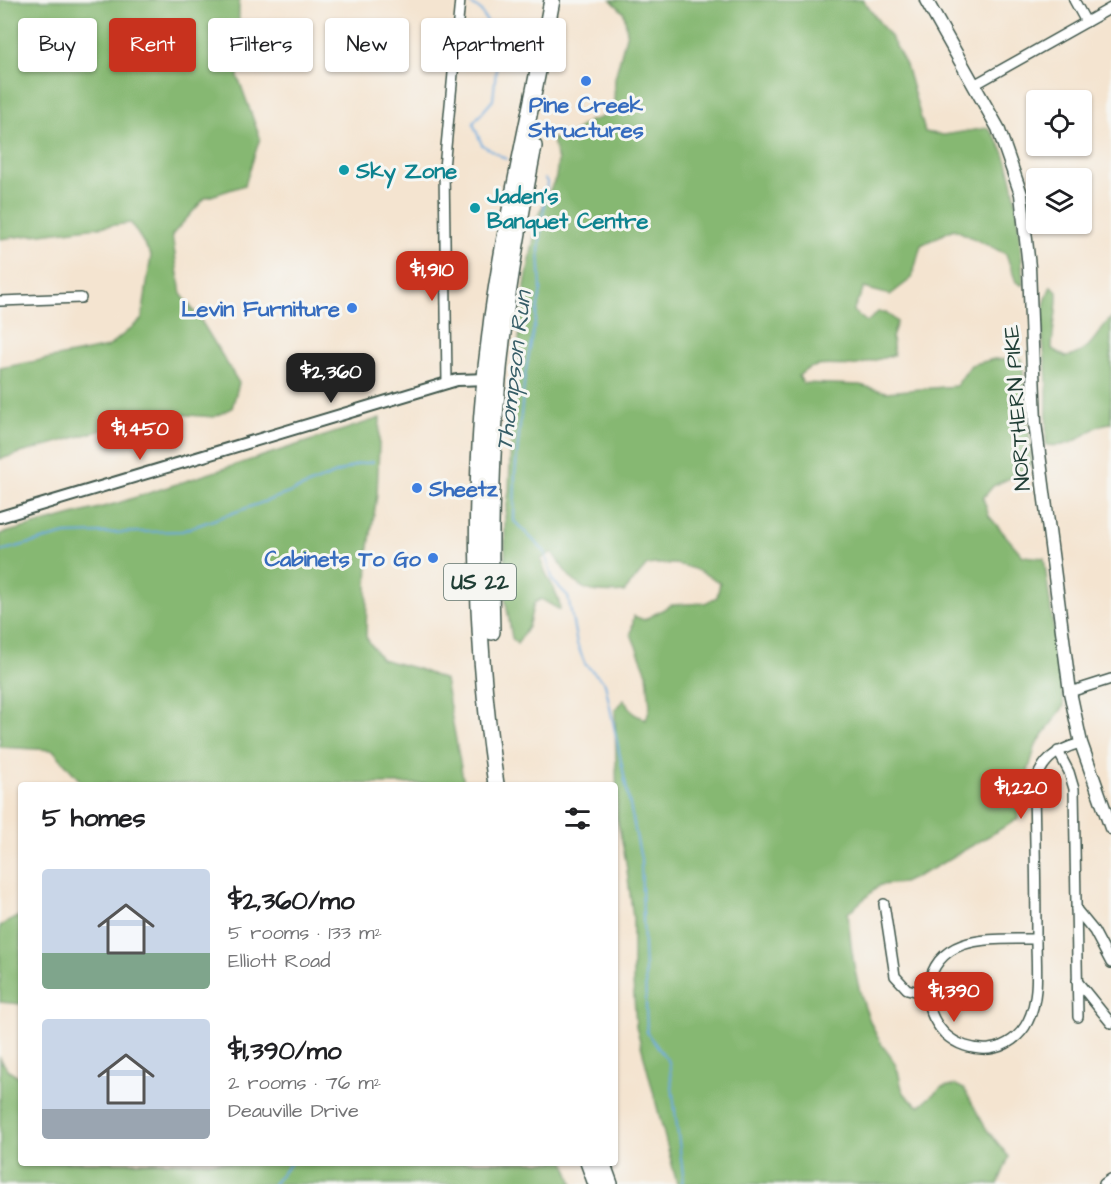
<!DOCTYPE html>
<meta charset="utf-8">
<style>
body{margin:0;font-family:"Architects Daughter",sans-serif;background:#f2f2f2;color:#202124;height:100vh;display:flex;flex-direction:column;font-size:22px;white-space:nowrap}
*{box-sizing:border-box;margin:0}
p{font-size:20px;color:#757577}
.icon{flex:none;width:33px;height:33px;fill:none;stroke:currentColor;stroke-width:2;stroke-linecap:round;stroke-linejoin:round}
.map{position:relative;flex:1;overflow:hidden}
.drawer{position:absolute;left:18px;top:782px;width:600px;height:384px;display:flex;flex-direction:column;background:#fff;border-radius:6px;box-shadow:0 2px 4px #0004}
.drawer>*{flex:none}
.banner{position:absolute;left:18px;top:18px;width:600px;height:54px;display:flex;gap:12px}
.fabs{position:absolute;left:1026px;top:90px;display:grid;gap:12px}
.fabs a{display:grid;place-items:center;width:66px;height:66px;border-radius:6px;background:#fff;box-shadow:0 2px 4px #0004;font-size:30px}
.price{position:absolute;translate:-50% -51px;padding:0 14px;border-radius:12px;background:#c8321e;color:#fff;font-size:20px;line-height:39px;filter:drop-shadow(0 2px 3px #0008)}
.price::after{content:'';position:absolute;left:50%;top:36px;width:18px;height:14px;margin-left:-9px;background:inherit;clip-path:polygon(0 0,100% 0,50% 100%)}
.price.on{background:#222;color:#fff}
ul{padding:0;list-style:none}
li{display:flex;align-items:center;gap:18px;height:150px;padding:0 24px}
li span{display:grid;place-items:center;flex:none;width:168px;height:120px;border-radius:6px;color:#555}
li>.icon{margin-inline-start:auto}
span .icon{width:72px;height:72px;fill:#fffc;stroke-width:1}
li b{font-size:26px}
h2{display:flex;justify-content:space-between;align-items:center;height:72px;padding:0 24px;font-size:26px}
.chip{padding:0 21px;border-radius:6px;background:#fff;box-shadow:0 2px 4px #0004;font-size:21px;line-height:54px}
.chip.on{background:#c8321e;color:#fff}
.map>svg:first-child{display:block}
.forest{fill:#86b872;stroke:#527a53;stroke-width:1.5}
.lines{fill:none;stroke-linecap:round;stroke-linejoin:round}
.stream{stroke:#6aa9dd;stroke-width:2}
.minor-casing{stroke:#3f564b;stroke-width:12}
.tertiary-casing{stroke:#3f564b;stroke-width:14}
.secondary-casing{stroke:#3f564b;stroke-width:15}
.trunk-casing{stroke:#3f564b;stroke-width:18}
.minor{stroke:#fff;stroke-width:9}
.tertiary{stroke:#fff;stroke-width:10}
.secondary{stroke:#fff;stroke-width:12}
.trunk{stroke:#fff;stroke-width:15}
.shop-dot{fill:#3f7fe0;stroke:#f6f6f2;stroke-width:2}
.culture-dot{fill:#0f9aa8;stroke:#f6f6f2;stroke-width:2}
.labels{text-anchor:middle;stroke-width:6;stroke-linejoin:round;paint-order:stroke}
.shield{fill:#f6f6f2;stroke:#60746d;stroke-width:1.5}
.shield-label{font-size:21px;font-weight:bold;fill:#1f3d34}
.shop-label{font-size:22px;font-weight:bold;fill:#366cbe;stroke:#f6f6f2;text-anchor:end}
.culture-label{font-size:22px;font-weight:bold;fill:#0d838f;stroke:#f6f6f2;text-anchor:start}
.street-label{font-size:22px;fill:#1f3d34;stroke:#f6f6f2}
.water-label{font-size:24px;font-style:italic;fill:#365d67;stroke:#f6f6f2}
</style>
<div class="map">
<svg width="1111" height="1184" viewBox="0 0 1111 1184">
<rect width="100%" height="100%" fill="#f6f6f2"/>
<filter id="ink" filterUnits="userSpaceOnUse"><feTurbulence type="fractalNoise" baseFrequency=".0167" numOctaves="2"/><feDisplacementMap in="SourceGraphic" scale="12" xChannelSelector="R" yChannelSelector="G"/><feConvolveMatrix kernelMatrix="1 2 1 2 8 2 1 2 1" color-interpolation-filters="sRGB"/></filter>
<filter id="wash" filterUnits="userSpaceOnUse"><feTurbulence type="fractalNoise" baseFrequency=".008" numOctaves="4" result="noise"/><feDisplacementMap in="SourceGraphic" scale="24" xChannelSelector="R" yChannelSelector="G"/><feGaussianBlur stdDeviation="1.35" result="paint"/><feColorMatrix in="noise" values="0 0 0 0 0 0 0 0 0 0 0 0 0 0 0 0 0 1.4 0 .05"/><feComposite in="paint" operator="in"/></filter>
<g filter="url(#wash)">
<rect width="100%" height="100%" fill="#f4e4d0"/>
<g class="forest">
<polygon points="0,0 239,0 238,77 260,138 245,185 205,198 172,235 181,294 200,319 239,383 232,408 214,417 161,413 0,459 0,368 108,347 142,319 151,255 131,223 0,239"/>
<path d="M 611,0 L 863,0 L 891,38 L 906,65 L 925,132 L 944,135 L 987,128 C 1017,150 1022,250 1023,286 L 1016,282 L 1006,254 L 954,229 L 921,245 L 912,278 L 890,295 L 864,288 L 853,311 L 867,322 L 878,312 L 886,312 L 897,322 L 892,338 L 894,355 C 882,358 870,362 857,365 C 839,368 812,359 799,376 L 803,383 L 860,385 L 886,392 L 956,386 L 971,365 L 994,359 L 1022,359 L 1032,463 L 1027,470 L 993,486 L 983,498 L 989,516 L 1023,556 L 1044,558 L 1064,706 L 1036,745 L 1023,788 L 1018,819 L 932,869 L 903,883 L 880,885 L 848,913 C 851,957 858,1001 879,1040 C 883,1048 891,1055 895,1064 C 905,1084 894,1090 919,1106 L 942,1087 L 956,1085 L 964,1089 L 987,1130 L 1009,1157 L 998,1184 L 677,1184 L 636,1026 L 633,982 L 633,918 L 626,862 L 617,818 L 615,710 L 624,700 L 634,714 L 646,720 L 650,707 L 647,673 L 631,634 L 634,616 L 644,620 L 671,605 L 705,603 L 717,597 L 720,583 C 694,566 678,561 647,565 L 624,592 C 580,595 575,586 552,552 L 541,559 C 544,577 560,592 560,610 L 541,599 L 534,603 L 528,627 L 517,644 L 512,638 L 505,597 L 505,517 L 509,490 L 512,408 L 524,291 L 538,216 L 556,177 L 558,160 L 552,138 C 570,144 575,127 590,121 C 596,119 602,118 608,114 L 614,102 L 615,78 L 627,32 L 624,13 Z"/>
<path d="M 1051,286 L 1057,292 C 1058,312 1052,329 1052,349 L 1066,357 C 1091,353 1095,334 1111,318 L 1111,423 C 1088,424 1081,450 1046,445 C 1046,420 1049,394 1046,369 C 1043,340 1037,314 1051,286 Z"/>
<polygon points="380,418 377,495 368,553 366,637 381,659 418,669 445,680 464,784 83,784 53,750 0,747 0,534 118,503"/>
<polygon points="21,915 21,1004 0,1002 0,926"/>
<polygon points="0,1058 7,1069 21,1078 21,1162 565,1162 573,1184 0,1184"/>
</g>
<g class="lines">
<g class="stream">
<polyline points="465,0 480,10 489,25 497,61 493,100 473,123 482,145 506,159"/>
<polyline points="545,179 547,182 539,250 541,290 525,375 515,474 514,521 545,552 553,581 568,596 577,644 585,664 605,683 641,859 647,1033 669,1062 683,1175 682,1184"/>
<polyline points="0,551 66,534 182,531 289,493 358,464 373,462"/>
<polyline points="273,1184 292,1162"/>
</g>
</g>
</g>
<g filter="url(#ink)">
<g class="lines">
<defs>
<g id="minor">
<polyline points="1074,0 1086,22"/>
<polyline points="974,85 1111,8"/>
<polyline points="0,301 81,298"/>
<polyline points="447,383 444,168 460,0"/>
<polyline points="1070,692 1111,679"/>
<polyline points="1058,751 1069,772 1074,789 1078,1017"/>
<polyline points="884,904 895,976 907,989 927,994"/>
<polyline points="1076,909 1094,931 1111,963"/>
<path d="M 1036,939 C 993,940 938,932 928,987 C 925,1003 933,1021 944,1033 C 956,1045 973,1050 989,1049 C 1006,1047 1021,1036 1028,1021 C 1040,997 1036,966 1036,940 C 1036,890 1035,840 1034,790 C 1039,762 1054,750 1081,743"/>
<polyline points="1077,981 1111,1023"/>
<polyline points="1104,1184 1111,1179"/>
</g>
<polyline id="tertiary" points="0,517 457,380 489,379"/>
<polyline id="secondary" points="926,0 998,128 1021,194 1029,267 1035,423 1070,692 1081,743 1111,828"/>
<g id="trunk">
<path d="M 492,632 C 489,528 491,421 505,317 C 512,260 523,203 534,146"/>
<path d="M 496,784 C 473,632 471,471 492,317 C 507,211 532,106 552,0"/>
<polyline points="588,1162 596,1184"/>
<polyline points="602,1162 610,1184"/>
</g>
</defs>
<use href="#minor" class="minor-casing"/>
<use href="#tertiary" class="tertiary-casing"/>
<use href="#secondary" class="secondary-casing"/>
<use href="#trunk" class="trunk-casing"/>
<use href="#minor" class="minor"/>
<use href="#tertiary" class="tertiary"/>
<use href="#secondary" class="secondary"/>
<use href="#trunk" class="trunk"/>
</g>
</g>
<g class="shop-dot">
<circle cx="586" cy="81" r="6"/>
<circle cx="352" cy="308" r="6"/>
<circle cx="417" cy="488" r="6"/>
<circle cx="433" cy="558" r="6"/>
</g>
<g class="culture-dot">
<circle cx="344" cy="170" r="6"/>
<circle cx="475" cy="208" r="6"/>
</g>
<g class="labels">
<rect class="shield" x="444" y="564" width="72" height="36" rx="4.5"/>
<g class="shield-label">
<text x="480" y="589">US 22</text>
</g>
<g class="shop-label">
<text x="586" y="112" text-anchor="middle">Pine Creek<tspan x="586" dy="25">Structures</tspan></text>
<text x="340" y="316">Levin Furniture</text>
<text x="429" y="496" text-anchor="start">Sheetz</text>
<text x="421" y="566">Cabinets To Go</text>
</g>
<g class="culture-label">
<text x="356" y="178">Sky Zone</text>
<text x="487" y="203">Jaden's<tspan x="487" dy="25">Banquet Centre</tspan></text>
</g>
<g class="street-label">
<text transform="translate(1016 408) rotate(-94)" y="8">NORTHERN PIKE</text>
</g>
<g class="water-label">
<text transform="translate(513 371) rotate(-83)" y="8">Thompson Run</text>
</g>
</g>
</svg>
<div class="fabs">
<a><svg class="icon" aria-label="locate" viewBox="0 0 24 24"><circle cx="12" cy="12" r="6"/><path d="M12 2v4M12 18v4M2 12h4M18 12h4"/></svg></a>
<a><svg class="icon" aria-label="layers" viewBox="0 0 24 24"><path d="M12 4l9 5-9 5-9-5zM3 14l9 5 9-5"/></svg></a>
</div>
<b class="price" style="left:432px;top:302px">$1,910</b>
<b class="price on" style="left:331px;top:404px">$2,360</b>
<b class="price" style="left:140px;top:461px">$1,450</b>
<b class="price" style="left:1021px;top:820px">$1,220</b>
<b class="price" style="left:954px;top:1023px">$1,390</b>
<div class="banner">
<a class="chip">Buy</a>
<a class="chip on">Rent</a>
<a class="chip">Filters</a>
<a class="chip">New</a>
<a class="chip">Apartment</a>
</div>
<section class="drawer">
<h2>5 homes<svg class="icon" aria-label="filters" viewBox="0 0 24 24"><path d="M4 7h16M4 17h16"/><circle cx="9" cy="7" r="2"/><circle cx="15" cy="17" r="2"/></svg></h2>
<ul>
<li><span style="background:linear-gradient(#c9d6e8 70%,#7fa58c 0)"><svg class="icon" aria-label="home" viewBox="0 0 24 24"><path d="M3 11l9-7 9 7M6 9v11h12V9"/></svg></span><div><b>$2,360/mo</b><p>5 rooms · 133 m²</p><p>Elliott Road</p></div></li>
<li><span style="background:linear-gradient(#c9d6e8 75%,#9aa5b1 0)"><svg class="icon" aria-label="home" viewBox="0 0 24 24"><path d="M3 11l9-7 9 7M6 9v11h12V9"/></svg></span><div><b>$1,390/mo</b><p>2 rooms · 76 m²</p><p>Deauville Drive</p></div></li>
</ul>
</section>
</div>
